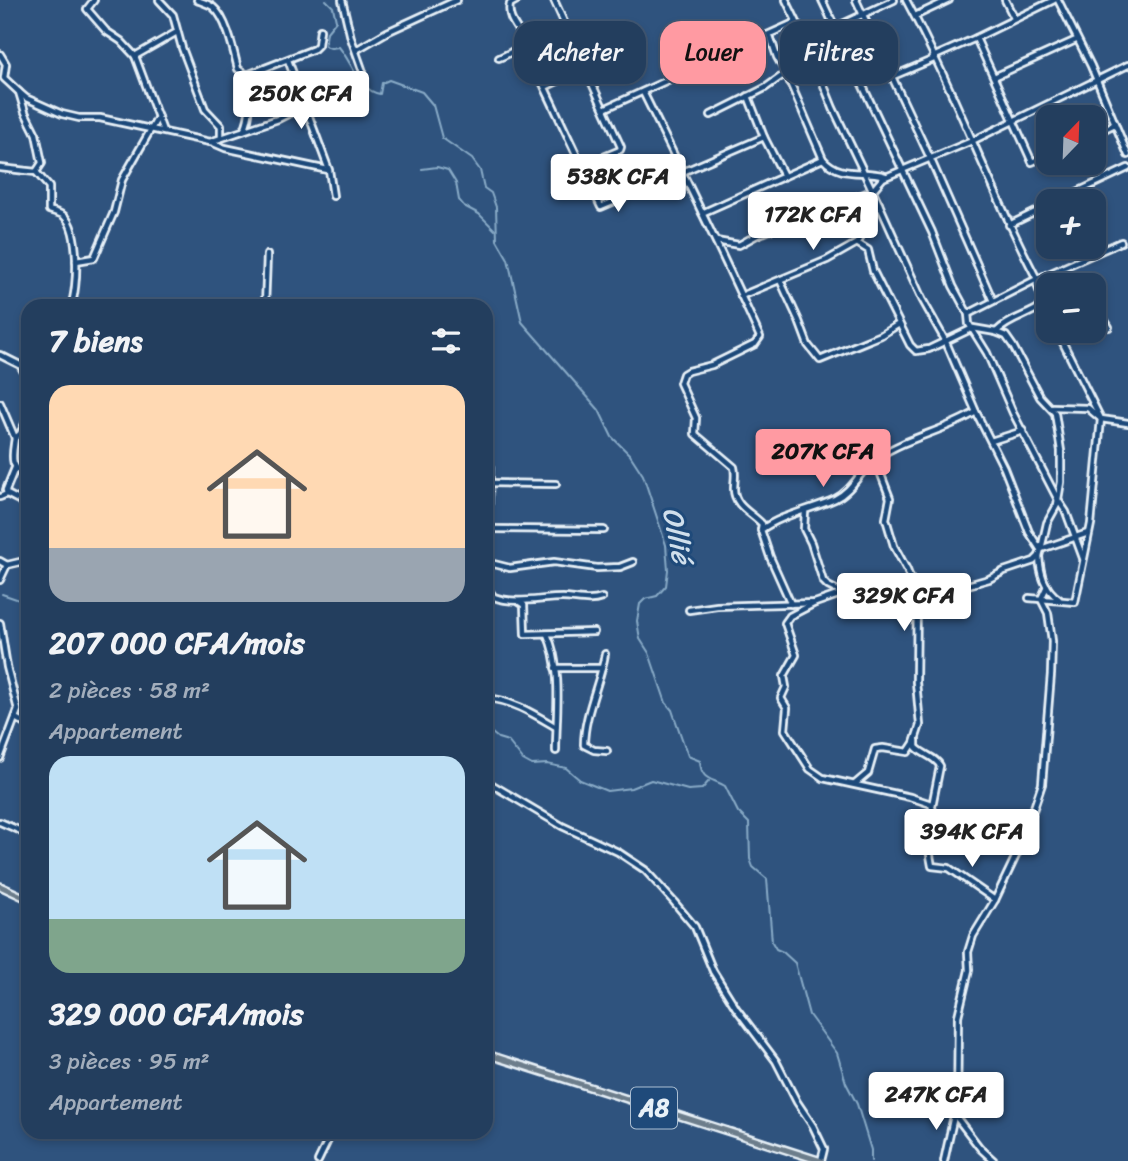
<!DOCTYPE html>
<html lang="fr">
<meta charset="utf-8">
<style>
body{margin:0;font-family:Sriracha,sans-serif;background:#2b4564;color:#f1f3f6;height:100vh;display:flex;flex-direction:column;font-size:26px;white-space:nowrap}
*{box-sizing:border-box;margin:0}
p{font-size:23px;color:#a3aebc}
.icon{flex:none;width:38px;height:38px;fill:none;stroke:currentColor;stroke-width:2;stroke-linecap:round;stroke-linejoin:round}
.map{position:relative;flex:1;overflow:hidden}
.drawer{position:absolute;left:21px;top:299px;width:472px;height:840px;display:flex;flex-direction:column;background:#233e5e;border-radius:21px;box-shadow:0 4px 10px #0003,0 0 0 2px #405773}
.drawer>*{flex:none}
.hud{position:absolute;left:514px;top:21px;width:508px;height:63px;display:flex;gap:14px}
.needle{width:46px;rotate:23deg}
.controls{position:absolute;left:1036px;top:105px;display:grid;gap:14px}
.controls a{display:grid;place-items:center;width:70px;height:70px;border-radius:14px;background:#233e5e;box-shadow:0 4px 10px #0003,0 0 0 2px #405773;font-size:35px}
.price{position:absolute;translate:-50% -60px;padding:0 16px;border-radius:7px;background:#fff;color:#222;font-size:23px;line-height:46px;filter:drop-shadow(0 2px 4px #0008)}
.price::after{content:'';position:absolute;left:50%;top:42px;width:21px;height:16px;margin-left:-10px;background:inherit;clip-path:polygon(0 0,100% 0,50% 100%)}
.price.selected{background:#ff9aa2;color:#111}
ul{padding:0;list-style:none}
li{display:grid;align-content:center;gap:14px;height:371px;padding:0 28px}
li span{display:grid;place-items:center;height:217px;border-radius:21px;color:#555}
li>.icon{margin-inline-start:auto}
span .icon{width:126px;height:126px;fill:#fffc;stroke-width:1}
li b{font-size:30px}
h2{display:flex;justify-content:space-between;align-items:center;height:84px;padding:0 28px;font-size:30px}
.chip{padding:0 24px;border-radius:21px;background:#233e5e;box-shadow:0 4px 10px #0003,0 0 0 2px #405773;font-size:24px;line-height:63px}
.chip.selected{background:#ff9aa2;color:#111}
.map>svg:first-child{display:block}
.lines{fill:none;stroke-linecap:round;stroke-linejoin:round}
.stream{stroke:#89abc7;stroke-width:2}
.minor-casing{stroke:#e8f1f8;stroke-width:10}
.major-casing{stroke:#e8f1f8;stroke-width:10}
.minor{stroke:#1f4a7a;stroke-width:4.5}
.major{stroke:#6c7d8b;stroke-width:5}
.labels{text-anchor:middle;stroke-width:6;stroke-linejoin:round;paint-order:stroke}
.shield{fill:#1f4a7a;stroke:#acbfd2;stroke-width:2}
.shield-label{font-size:24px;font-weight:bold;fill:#e8f1f8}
.water-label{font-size:28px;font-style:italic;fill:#d0dfec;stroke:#1f4a7a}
</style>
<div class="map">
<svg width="1128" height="1161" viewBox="0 0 1128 1161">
<rect width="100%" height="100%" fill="#2f537e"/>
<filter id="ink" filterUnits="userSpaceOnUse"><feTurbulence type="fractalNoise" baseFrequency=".0143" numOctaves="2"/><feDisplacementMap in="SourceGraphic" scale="14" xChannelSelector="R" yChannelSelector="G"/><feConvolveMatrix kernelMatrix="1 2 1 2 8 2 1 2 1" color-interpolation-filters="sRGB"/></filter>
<g filter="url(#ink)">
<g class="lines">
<g class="stream">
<path d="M 326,0 L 333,7 L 336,21 L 327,32 L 325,46 L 331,48 L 339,47 C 352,62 359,91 380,94 L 382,83 L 389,80 L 422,92 L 433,105 L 442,138 L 472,159 L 480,170 L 484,188 L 491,193 L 496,207 L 497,240 L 508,259 L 522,322 L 599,410 L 612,437 L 630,455 L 643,475 L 666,545 L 668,570 L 666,586 L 657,596 L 645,599 L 640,604 L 637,621 L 640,639 L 649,653 L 666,703 L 672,710 L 688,756 L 700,761 C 701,781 712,778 725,786 L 738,812 L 749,823 L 750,859 L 753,867 L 767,879 L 772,942 L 776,949 L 783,952 L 795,963 L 809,1015 L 837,1053 L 846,1083 L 857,1104 L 871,1150 L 871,1161"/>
<polyline points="422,169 437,167 448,170 456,183 459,200 464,206 479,214 495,230"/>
<polyline points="2,594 28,603"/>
<polyline points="486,728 498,738 508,741 523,760 532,765 547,764 566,768 580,780 607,791 631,788 651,780 688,790 702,789 709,781"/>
</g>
<defs>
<g id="minor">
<polyline points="94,0 87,9 106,31 121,41 135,56 163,131"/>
<polyline points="159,0 173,15 182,48 205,109 221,126 221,137"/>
<path d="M 197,0 C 202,2 209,4 213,7 C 227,18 234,53 238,69 L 247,75 C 250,92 252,115 244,130"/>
<polyline points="342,0 351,38 363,72"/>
<polyline points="554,0 621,147 620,150 582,166"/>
<polyline points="822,0 932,232 953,286 968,314 969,324 987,353 1013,413 1058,500 1066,512 1083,558"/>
<polyline points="856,0 931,160 993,301"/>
<path d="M 906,0 C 955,91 989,188 1037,279 L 1037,285 L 1048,314"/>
<polyline points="1005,0 1014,18"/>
<polyline points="1058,0 1091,66 1128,155"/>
<polyline points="915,16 949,0"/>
<polyline points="976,38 1032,162 1048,155"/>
<polyline points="522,39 601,207 764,137 784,176"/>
<polyline points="806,41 894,0"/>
<polyline points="356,50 387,32 457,0"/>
<polyline points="0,54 6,64 4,78 19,92 25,112 36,134 42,163 36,172"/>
<polyline points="135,56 177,32"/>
<polyline points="933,57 976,38 1054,0"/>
<path d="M 499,58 C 547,38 504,32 510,4 L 517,0"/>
<polyline points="288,60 329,170 333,196"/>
<path d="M 786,73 L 823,159 C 841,179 863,169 885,176"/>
<polyline points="247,75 314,49 318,45 320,30"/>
<polyline points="891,77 934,59"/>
<polyline points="994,77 1076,40"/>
<polyline points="545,87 585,68"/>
<polyline points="19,92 26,98 62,114 79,118 100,118 210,142 278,119 306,105"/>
<path d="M 643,92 C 683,173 723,254 760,337 L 755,344 L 712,365 L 688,371 L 683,374 L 680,383 L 696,418 L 695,434 L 734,467 C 736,475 734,481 734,489 C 734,506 752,513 762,524 L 761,530"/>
<polyline points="748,96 764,137"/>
<polyline points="604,109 796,22"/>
<polyline points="711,115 765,88 786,73 777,57 770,36"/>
<polyline points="1094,134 1115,124"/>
<polyline points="211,142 225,148 328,170"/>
<path d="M 0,168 L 36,172 L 49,187 L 49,210 C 54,212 61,213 64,216 C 80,230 78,288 71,306"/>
<polyline points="1058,201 1128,168"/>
<polyline points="879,204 922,299 945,340 976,412 1004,468 1029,532 1040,549"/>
<polyline points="702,213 823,159"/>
<polyline points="1009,225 1048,206"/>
<polyline points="716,241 739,245 757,235 872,191 883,178 972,141 1128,65"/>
<polyline points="857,243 868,250 873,271 910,345 916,351 929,349 973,328 996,332 1006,336 1013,346 1040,397 1055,413 1061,451 1061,482 1057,505 1047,523 1041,549"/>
<polyline points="76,261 94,258 114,212 122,180 158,117"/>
<polyline points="1053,274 1068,276 1075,285"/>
<polyline points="780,280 799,321 808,345 820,360 881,335 899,324"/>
<polyline points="741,296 827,260 857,243 867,221 879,204 833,108 806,41 786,0"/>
<polyline points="1094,304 1109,327"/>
<polyline points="265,306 267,255"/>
<polyline points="968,314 1037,279 1121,242"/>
<path d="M 996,332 C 1010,318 1028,316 1043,305"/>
<polyline points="0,355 20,365 28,379"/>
<polyline points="0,403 15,438"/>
<polyline points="1052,407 1088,408 1101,419 1128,423"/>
<path d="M 28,418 L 20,434 L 15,438 C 12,459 9,465 28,479"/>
<polyline points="991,441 1023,431"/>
<polyline points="490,483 556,484"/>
<polyline points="7,494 6,490 15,468"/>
<polyline points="0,497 7,494 28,505"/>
<polyline points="805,512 804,529 811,543 823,581 828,586 842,593"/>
<polyline points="490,529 604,530"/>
<path d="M 1039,556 C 1040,573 1044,589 1059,599"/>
<polyline points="0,561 7,565"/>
<polyline points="486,562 510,568 554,562 597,568 620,567 633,562"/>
<polyline points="487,562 490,468"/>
<polyline points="0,580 7,565 28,560"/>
<path d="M 486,587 L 494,597 C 515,605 541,598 562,598 C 576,598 588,603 602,598"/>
<polyline points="1029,598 1075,602 1091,524 1101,419 1057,331"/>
<polyline points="518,601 524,605 525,634 594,632"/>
<path d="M 815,603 L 790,616 L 785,623 L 796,655 L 784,676 L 786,687 L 781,698 L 787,708 L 785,730 L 810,769 L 823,778 L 910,797 L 931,804 C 939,824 929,833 929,849 C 930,855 931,861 932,866 L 949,868 L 995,900"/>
<path d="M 791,604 L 770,557 L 761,530 C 781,515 813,509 835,499 C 854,490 861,468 878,457 C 908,437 945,431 976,412"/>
<polyline points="689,610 717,606 815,603 841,594 858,593 917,596 943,592 989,579 1004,571 1034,561 1039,556 1041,549 1088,533"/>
<polyline points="0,623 7,667 18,710 0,758"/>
<path d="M 547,634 C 563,669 556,713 556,751"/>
<path d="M 605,654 C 600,684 584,714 584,745 L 594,750 L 607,751"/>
<polyline points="555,668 602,668"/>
<path d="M 486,698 C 512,700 534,714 556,727"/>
<polyline points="17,719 28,725"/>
<path d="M 916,740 L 916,747 C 923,755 936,757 940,766 L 932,806"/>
<polyline points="486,781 562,826 618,852 645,870 674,902 695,927 713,971 736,1008 776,1061 797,1102 813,1126 824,1149 821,1161"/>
<polyline points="855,784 868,773 875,749 883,748 908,752 914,743 920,725 916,682 917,596 907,570 894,546 886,519 890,498 880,472 879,457"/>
<polyline points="0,822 28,834"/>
<polyline points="318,1161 332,1132"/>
<polyline points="944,1161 955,1111"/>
<polyline points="994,1161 980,1148 957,1118 958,1016 969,970 968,952 973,936 995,900 1022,843 1042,784 1051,674 1052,641 1048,613 1041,599 1047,586"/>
</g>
<g id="major">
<polyline points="0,886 28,899"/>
<polyline points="486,1054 821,1161"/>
</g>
</defs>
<use href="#minor" class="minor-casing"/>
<use href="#major" class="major-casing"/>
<use href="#minor" class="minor"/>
<use href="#major" class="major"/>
</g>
</g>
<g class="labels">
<rect class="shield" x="631" y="1087.5" width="46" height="41" rx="5"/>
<g class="shield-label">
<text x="654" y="1116">A8</text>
</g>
<g class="water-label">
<text transform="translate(678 535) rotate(79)" y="10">Ollié</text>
</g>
</g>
</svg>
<div class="controls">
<a><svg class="needle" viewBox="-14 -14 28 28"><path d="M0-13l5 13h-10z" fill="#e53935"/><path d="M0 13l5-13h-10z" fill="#a3aebc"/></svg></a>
<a>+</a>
<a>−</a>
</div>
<b class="price" style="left:301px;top:131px">250K CFA</b>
<b class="price" style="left:618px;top:214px">538K CFA</b>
<b class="price" style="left:813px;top:252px">172K CFA</b>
<b class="price selected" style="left:823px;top:489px">207K CFA</b>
<b class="price" style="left:904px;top:633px">329K CFA</b>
<b class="price" style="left:972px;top:869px">394K CFA</b>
<b class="price" style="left:936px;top:1132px">247K CFA</b>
<div class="hud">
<a class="chip">Acheter</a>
<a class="chip selected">Louer</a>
<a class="chip">Filtres</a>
</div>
<section class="drawer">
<h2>7 biens<svg class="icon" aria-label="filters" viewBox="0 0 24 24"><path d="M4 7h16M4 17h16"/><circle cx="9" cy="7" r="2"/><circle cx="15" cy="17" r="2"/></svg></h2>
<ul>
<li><span style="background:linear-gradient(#ffd9b3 75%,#9aa5b1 0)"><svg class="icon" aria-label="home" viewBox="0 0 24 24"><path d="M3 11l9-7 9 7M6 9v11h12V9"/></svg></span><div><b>207 000 CFA/mois</b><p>2 pièces · 58 m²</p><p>Appartement</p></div></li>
<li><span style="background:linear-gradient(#bfe0f5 75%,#7fa58c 0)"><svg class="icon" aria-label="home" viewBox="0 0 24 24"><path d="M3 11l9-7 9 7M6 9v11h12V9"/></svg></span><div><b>329 000 CFA/mois</b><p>3 pièces · 95 m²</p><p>Appartement</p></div></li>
</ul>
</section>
</div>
